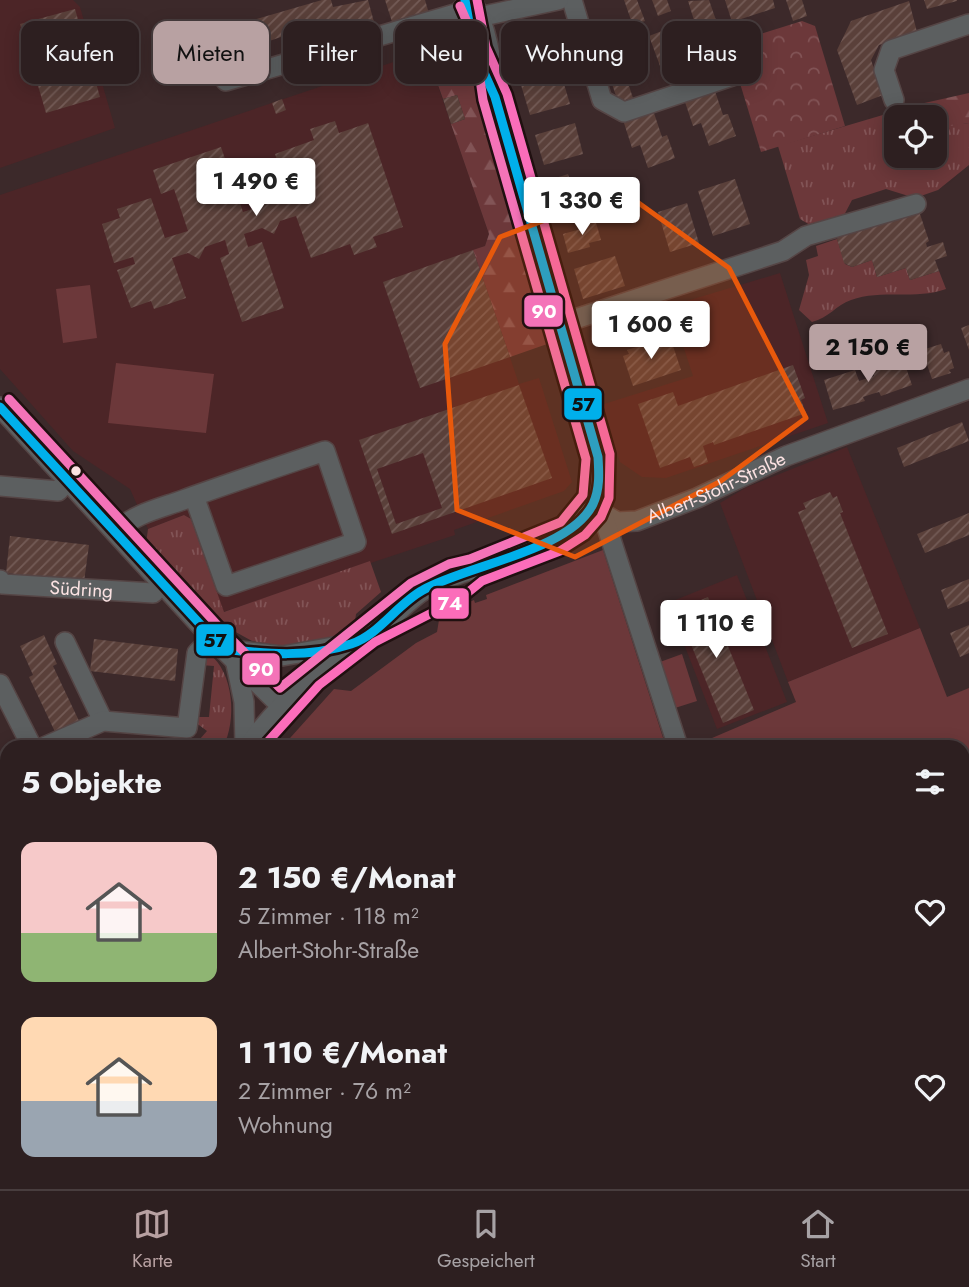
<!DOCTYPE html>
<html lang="de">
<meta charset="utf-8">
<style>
body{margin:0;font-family:Jost,sans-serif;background:#352729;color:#f1f3f6;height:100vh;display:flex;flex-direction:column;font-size:26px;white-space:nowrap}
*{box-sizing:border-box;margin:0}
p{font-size:23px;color:#a7a2a5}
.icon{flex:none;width:38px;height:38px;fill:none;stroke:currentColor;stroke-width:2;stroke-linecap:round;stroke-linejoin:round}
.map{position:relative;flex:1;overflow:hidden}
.details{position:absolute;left:0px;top:740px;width:970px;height:450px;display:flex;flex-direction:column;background:#2d1f20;border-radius:21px 21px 0 0;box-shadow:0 4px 18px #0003,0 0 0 2px #483d3e}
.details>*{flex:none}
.top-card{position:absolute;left:21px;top:21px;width:928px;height:63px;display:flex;gap:14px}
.buttons{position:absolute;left:884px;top:105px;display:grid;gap:14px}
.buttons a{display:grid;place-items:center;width:63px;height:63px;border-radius:14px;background:#2d1f20;box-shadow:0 4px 18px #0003,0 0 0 2px #483d3e;font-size:35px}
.price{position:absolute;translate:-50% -60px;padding:0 16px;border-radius:7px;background:#fff;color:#222;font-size:23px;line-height:46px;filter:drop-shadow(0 2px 4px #0008)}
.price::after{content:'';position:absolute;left:50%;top:42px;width:21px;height:16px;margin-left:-10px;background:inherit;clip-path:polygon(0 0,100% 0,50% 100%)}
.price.on{background:#b8a1a2;color:#111}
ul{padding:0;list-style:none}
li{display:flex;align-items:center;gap:21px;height:175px;padding:0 21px}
li span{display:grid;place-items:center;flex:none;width:196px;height:140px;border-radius:14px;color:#555}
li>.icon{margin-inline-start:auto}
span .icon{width:84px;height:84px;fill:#fffc;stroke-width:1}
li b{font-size:30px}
h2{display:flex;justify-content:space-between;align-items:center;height:84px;padding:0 21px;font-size:30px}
.pill{padding:0 24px;border-radius:14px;background:#2d1f20;box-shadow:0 4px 18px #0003,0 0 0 2px #483d3e;font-size:24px;line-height:63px}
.pill.on{background:#b8a1a2;color:#111}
.dock{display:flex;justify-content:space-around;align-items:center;height:98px;border-top:2px solid #483d3e;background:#2d1f20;font-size:19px;color:#a7a2a5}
.dock a{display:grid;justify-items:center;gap:4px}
.dock .on{color:#b8a1a2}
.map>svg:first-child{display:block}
.built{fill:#4c2527}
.grass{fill:url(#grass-tufts);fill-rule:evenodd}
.forest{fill:url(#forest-firs)}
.park{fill:url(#park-crowns)}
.pitch{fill:#6c383a}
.building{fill:url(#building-hatch);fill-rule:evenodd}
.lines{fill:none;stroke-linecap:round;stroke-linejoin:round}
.minor-casing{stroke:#554545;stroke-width:22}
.highway-casing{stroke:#554545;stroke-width:31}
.minor{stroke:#5c5f60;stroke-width:19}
.highway{stroke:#656566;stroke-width:28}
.bus-1-casing{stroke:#201010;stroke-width:14}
.bus-2-casing{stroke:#201010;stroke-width:14}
.bus-3-casing{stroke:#201010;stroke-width:14}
.bus-1{stroke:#00b0eb;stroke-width:9}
.bus-2{stroke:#fb6dba;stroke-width:9}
.bus-3{stroke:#f473b8;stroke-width:9}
.marked{fill:#e8590c;fill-opacity:0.2;stroke:#e8590c;stroke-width:5;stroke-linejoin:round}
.bus-dot{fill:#fbe2e2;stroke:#201010;stroke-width:2.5}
.labels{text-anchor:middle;stroke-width:6;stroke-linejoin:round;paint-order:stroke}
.street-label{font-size:19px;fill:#fbe2e2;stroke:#201010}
.line-badge{stroke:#201010;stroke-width:2.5}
.badge-label{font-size:19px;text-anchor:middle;font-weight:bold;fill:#fff}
.pale-badge-label{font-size:19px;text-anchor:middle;font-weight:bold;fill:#111}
</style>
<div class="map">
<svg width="969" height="1189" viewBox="0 0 969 1189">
<defs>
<pattern id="grass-tufts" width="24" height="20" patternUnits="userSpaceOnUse" patternTransform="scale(1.75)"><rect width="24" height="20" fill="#6c383a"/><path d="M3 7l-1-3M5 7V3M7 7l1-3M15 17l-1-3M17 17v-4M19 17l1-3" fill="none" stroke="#825456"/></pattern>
<pattern id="forest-firs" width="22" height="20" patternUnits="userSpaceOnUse" patternTransform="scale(1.75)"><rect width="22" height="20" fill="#6c383a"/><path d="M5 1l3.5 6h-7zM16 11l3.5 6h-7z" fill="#825456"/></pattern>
<pattern id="park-crowns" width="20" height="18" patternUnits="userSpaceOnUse" patternTransform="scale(1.75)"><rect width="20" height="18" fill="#6c383a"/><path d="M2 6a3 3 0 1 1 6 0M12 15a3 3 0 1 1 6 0" fill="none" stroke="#825456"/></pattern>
<pattern id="building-hatch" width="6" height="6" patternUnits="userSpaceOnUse" patternTransform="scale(1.75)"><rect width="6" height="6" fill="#5a403a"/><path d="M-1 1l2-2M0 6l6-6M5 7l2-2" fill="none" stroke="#735b56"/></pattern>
</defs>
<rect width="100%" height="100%" fill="#3c292a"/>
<g class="built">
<polygon points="0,0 73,0 80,7 115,128 0,168"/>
<polygon points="417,54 429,60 489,234 485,246 474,251 519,384 539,378 572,482 564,491 454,530 455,535 223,612 191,519 184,515 148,529 130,489 73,451 0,369 0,195"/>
<polygon points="780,273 828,423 666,478 642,477 620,462 601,405 693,376 670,306"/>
<polygon points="847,447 920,628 788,682 720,503 747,487"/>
<polygon points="737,575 787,702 717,729 668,603"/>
</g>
<g class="grass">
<path d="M 920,104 L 962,124 L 969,123 L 969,165 L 938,190 L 915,198 L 886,189 L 852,200 L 841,221 L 815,228 L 800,219 L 778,146 ZM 896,117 L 934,117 L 934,156 L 896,156 Z"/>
<path d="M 837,239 L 845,264 L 852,267 L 872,260 L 877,277 L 906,268 L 910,280 L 939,271 L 946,289 C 916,300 881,289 851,300 C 836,305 829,318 812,322 L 799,310 L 809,275 L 806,260 L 818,256 L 816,246 Z"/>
<polygon points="184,515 191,519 224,612 370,561 381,592 356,614 355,621 333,638 284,647 252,641 223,625 146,544 148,529"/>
<path d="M 209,654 C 234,672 237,721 223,747 L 193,747 L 207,731 L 195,722 L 196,717 L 209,717 L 214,666 L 201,665 Z"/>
<polygon points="7,776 7,838 0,833 0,777"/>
</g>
<g class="forest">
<polygon points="461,40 550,343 510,357 473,250 485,246 489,234 451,124 465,119 457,95 443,99 429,60 417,54"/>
<polygon points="969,93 969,123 951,126 920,104"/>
<polygon points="0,876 7,880 7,1154 0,1146"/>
<polygon points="74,1183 172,1183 174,1189 72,1189"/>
</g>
<g class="park">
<polygon points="802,21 815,26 845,126 761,152 728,44"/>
<polygon points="965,1123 969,1137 969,1189 906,1189 904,1183 962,1183"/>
</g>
<g class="pitch">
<polygon points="90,285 97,338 63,343 56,289"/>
<polygon points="116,363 214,374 206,433 108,423"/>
<polygon points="603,550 666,747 282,747 334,689 351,691 416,643 437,632 440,614 474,600 475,603 487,599 486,595"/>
<polygon points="920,628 947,697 969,688 969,914 963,917 962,747 691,747 796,702 788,682"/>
<polygon points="682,654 697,701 675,708 660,662"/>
<polygon points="172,1183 322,1183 308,1189 174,1189"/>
</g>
<g class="building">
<polygon points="322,0 331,0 333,7 368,0 374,22 341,33 337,22 292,33 250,48 247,38 236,41 237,45 204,53 208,66 186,72 175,35 230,19 232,26"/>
<polygon points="385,0 425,0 430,17 394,28"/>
<polygon points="624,0 637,0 645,21 633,25 642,52 605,63 595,32 631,20"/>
<polygon points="652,0 667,0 671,11 658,16"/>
<polygon points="709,0 718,26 698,33 688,1"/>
<polygon points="725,0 773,0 775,8 732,22"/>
<polygon points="786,0 802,0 807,16 793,21"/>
<polygon points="924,0 957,0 957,1 927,9"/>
<polygon points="909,1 917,32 879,45 871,60 883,95 857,105 837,50 851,21"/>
<polygon points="75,9 100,97 46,113 20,24"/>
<polygon points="672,27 683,57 660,66 649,36"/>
<polygon points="573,33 582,65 569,69 560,37"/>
<polygon points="728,44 734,64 719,69 713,48"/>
<polygon points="561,74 570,104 530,115 521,85"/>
<polygon points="626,77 633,98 618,102 611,81"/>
<polygon points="715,91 723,115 728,114 736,136 709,146 701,123 693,126 685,102"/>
<polygon points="457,95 465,119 451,124 443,99"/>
<polygon points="282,99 286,110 276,114 272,103"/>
<polygon points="654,113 662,137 667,135 675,158 648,168 640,145 632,148 624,123"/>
<polygon points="335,121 339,133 368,123 403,227 373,237 377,247 354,255 350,244 311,258 296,216 280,221 274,234 262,228 244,234 248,247 262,242 284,308 242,322 220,258 229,254 225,240 205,247 199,259 188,253 172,258 186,298 154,309 151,301 131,308 117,270 135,264 133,257 114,263 102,224 120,218 117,209 151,198 165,238 188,231 174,189 161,194 153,170 221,147 243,212 255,208 261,196 274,202 290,197 275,154 314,140 310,129"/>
<polygon points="575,123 583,154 544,165 535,135"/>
<polygon points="568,174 578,202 557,209 547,181"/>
<polygon points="735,179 750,224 713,236 698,191"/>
<polygon points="687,203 699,243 670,252 658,212"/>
<polygon points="919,211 929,241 926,243 927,247 943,242 947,256 935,260 939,271 910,280 906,268 877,277 872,260 852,267 844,263 837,239 840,231"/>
<polygon points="595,219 601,240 589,243 590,247 568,253 563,234 584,228 583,222"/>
<polygon points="473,250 510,357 420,388 383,282"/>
<polygon points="615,256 625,286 583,299 574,269"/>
<polygon points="969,325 969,350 961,328"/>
<polygon points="664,338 666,341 671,340 681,370 633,386 623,356 629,354 627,350"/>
<polygon points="941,344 944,353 949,351 954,368 949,370 951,373 932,379 922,350"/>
<polygon points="902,356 912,385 881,396 879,392 872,394 863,397 865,401 833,410 824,380 855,370 859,381 874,376 871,366"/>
<polygon points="793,365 805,398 801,400 806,413 714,445 713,442 703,446 708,462 694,467 690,457 660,468 638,404 673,392 678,406"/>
<path d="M 519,385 L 552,478 L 392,534 L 359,440 ZM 423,453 L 442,508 L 396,524 L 377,469 Z"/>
<polygon points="962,422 969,441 904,467 897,448"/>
<polygon points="830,492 833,498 837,496 843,512 840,513 888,634 852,648 798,512 806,509 803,503"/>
<polygon points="969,513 969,535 925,553 917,534"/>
<polygon points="10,536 89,545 84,582 6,573"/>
<polygon points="969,579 969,601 948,609 941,590"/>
<polygon points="708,597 754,710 723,723 677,610"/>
<polygon points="969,625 969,653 960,657 950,633"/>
<polygon points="44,635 57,664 53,666 80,723 56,734 29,677 33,675 20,646"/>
<polygon points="94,639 178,649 175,681 90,671"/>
<polygon points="109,741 155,745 155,747 95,747"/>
<polygon points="969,1055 969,1086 962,1077 966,1072 962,1060"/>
<polygon points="477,1183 495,1183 497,1189 460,1189"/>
<polygon points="731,1183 762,1183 734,1189"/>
<polygon points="851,1183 881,1183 882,1189 851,1189"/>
</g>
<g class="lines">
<defs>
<g id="minor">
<polyline points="572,0 602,100 624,112 732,76"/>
<polyline points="479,17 558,0"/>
<polyline points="226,81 458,13 465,6 474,4"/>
<polyline points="894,100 884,70 891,50 969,24"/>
<polyline points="560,324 783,251 806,236 916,204"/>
<polyline points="0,407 212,638 280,705"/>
<polyline points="0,486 58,491 68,481"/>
<path id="s1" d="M 592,507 L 617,522 L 637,521 L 697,498 L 786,456 L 969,389"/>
<polyline points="603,515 678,747"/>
<path d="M 115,532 C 134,514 158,509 183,500 C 230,483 278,467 325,451 L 356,542 L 226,586 L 194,496"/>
<path id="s2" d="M 0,580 L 2,584 L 153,593 L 162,584"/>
<polyline points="65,642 103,721"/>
<polyline points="223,649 282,656 350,644"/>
<polyline points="236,664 244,702 245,747"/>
<polyline points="0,684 32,747"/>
<polyline points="44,747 103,721 187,728 197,653 212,638"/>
<path d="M 248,747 C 286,692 337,659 389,619 C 406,605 419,590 440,581 C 475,566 551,550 578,525 C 598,507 602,484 598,457 L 495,97 C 493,66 488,27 471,0"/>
<polyline points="0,767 7,766"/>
<polyline points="49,1189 52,1183"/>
<polyline points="781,1189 789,1183"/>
</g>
<g id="highway">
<polyline points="0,845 7,850"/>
<polyline points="0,1183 6,1189"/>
</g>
</defs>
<use href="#minor" class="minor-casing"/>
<use href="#highway" class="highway-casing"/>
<use href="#minor" class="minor"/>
<use href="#highway" class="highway"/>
<defs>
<path id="bus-1" d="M 0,407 L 223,649 C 266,654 309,658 351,644 C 379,635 397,604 423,590 C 467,565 570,551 593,504 C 600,489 599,473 598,457 L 495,97 L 474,50 L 465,0"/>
<polyline id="bus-2" points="263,747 319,685 375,642 461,598 482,581 560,551 585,535 601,517 609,498 610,454 507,94 486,47 477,0"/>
<polyline id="bus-3" points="9,399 221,629 280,688 411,583 449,564 470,559 561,522 583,495 586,459 483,100 474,38 460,6"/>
</defs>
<use href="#bus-1" class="bus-1-casing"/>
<use href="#bus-2" class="bus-2-casing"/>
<use href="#bus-3" class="bus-3-casing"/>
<use href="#bus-1" class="bus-1"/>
<use href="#bus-2" class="bus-2"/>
<use href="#bus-3" class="bus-3"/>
</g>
<path class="marked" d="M 622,191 L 729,268 L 806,418 L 721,481 L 575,557 L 457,510 L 445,344 L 500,237 Z"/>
<circle class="bus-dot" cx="76" cy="471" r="6"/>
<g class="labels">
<g class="street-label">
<text dy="7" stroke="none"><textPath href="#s1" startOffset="135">Albert-Stohr-Straße</textPath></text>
<text dy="7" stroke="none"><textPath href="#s2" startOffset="84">Südring</textPath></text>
</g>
</g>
<g class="line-badge">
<rect x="523" y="294" width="41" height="34" rx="7" fill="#f473b8"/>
<rect x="563" y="387" width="40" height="34" rx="7" fill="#00b0eb"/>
<rect x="430" y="587" width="40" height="33" rx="7" fill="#fb6dba"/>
<rect x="195" y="623" width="40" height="34" rx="7" fill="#00b0eb"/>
<rect x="241" y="652" width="40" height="34" rx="7" fill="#f473b8"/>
</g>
<g class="badge-label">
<text x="544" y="318">90</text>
<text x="450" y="610">74</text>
<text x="261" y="676">90</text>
</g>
<g class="pale-badge-label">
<text x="583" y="411">57</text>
<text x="215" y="647">57</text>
</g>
</svg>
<div class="buttons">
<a><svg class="icon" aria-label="locate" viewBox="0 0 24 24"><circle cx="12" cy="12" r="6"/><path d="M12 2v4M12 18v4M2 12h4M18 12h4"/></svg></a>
</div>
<b class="price" style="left:256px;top:218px">1 490 €</b>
<b class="price" style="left:582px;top:237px">1 330 €</b>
<b class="price" style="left:651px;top:361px">1 600 €</b>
<b class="price on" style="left:868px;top:384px">2 150 €</b>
<b class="price" style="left:716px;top:660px">1 110 €</b>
<div class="top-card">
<a class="pill">Kaufen</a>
<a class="pill on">Mieten</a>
<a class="pill">Filter</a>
<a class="pill">Neu</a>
<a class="pill">Wohnung</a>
<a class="pill">Haus</a>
</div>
<section class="details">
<h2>5 Objekte<svg class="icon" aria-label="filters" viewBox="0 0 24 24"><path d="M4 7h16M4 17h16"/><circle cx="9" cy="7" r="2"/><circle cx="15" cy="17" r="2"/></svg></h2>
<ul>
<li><span style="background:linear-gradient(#f6c9c9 65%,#8fb573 0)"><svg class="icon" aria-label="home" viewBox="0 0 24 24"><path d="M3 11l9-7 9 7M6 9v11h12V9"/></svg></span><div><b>2 150 €/Monat</b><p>5 Zimmer · 118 m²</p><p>Albert-Stohr-Straße</p></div><svg class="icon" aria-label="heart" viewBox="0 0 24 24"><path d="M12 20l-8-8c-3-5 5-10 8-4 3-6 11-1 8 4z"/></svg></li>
<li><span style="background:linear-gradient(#ffd9b3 60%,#9aa5b1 0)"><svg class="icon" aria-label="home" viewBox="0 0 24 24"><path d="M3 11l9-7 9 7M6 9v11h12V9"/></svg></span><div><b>1 110 €/Monat</b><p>2 Zimmer · 76 m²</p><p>Wohnung</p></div><svg class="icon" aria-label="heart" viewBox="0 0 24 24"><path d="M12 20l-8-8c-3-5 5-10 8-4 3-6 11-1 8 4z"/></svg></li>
</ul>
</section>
</div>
<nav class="dock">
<a class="on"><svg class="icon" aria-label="map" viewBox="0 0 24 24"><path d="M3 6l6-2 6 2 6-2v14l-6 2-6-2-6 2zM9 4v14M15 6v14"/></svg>Karte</a>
<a><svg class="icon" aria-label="saved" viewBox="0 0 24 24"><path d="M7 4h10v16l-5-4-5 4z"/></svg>Gespeichert</a>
<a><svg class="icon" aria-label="home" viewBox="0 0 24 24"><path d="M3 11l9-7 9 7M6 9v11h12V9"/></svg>Start</a>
</nav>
